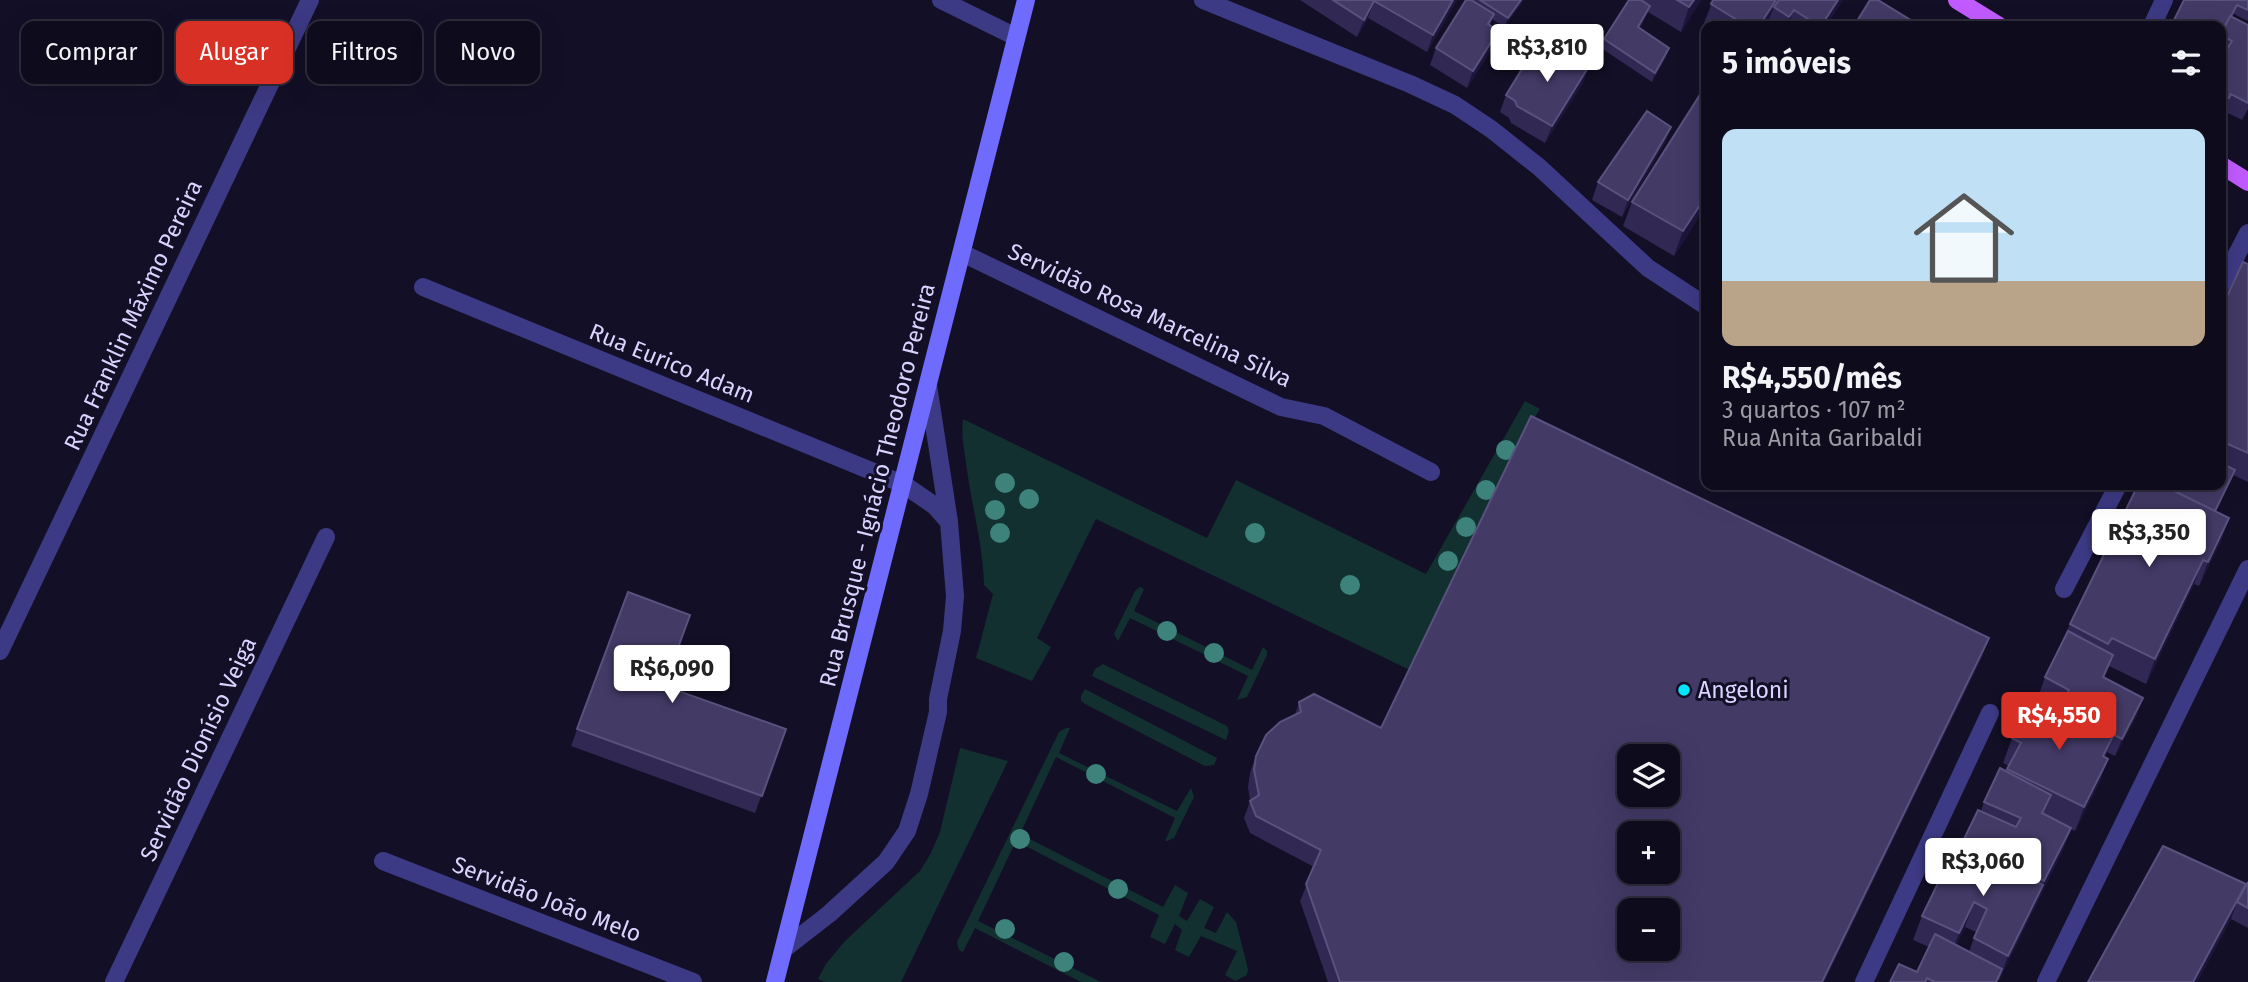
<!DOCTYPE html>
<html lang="pt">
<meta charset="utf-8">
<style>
body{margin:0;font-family:"Fira Sans",sans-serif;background:#1c1929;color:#f1f3f6;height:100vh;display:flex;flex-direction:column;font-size:26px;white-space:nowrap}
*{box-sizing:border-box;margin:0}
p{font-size:23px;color:#9b9ba3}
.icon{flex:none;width:38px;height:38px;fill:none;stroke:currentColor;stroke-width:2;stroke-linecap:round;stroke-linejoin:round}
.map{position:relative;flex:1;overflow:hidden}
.sheet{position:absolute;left:1701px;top:21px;width:525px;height:469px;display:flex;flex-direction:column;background:#0e0b1c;border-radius:14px;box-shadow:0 7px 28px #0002,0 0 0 2px #2e2b3b}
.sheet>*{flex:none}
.guide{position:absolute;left:21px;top:21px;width:665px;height:63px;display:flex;gap:14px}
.buttons{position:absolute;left:1617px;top:744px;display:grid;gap:14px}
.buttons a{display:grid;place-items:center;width:63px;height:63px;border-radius:14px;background:#0e0b1c;box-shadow:0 7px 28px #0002,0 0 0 2px #2e2b3b;font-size:35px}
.price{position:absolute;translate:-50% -60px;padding:0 16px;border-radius:7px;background:#fff;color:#222;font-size:23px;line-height:46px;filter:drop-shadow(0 2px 4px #0008)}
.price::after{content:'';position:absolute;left:50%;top:42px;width:21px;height:16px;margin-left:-10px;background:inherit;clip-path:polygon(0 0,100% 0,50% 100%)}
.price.on{background:#d93025;color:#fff}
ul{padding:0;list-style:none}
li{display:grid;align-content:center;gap:14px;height:371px;padding:0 21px}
li span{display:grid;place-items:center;height:217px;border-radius:14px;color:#555}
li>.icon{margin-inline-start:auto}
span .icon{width:126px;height:126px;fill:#fffc;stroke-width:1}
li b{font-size:30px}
h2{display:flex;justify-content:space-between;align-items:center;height:84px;padding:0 21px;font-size:30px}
.chip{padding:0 24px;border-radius:14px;background:#0e0b1c;box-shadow:0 7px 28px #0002,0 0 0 2px #2e2b3b;font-size:24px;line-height:63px}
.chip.on{background:#d93025;color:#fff}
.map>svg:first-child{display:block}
.green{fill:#12302f}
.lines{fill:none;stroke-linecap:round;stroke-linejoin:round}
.lane{stroke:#3d3a85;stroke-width:18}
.street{stroke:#3d3a85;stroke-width:18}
.secondary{stroke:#6f6bff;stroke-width:18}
.primary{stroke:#c25bff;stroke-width:18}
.tree{fill:#3d827b}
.wall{fill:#312854;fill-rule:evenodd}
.shaded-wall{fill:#1d163a}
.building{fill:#433a66;stroke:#5a527e;stroke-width:2;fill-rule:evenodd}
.poi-dot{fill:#00e5ff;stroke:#130f26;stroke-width:2.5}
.labels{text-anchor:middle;stroke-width:6;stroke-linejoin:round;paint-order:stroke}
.street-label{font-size:23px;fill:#d9d4ff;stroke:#130f26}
.poi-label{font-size:23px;fill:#d9d4ff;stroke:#130f26;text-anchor:start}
</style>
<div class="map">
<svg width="2248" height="982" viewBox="0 0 2248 982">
<rect width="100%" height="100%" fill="#130f26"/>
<g class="green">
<path d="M 1525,401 L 1540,409 L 1525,433 L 1412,671 L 1096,519 L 1037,638 L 1051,647 L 1032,681 L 976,658 L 993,594 L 984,585 C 983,543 971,504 966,463 C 964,448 961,435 963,419 L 1207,538 L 1236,480 L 1426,574 Z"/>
<polygon points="1140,587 1144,589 1134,611 1252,670 1263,647 1267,651 1267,655 1247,697 1237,700 1248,676 1130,618 1118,641 1114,634 1135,591"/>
<polygon points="1103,664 1227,726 1229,731 1226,740 1092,676 1095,669"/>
<polygon points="1085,689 1217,758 1214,765 1205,766 1087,705 1081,701 1081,696"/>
<polygon points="1066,728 1070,728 1059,753 1177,811 1191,788 1194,797 1174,838 1167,841 1165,841 1175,818 1056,757 1020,834 1163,907 1175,885 1188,893 1179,916 1187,921 1200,899 1214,907 1204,928 1216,933 1227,912 1236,922 1248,969 1247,975 1235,981 1225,975 1237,951 1201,936 1189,957 1175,950 1182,930 1175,924 1165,944 1150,937 1159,915 1016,841 978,921 1101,982 1081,982 975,928 963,952 959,950 957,942 1059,732"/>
<polygon points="960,748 1008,761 901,982 825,982 818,979 826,964 845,941 920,871 931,853 940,832"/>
</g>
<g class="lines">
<g class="lane">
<polyline points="2221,285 2248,233"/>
<polyline points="928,385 949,522"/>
<polyline points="2064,589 2118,485"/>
<polyline points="784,949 829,914 886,862 907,831 919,794 938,712 938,699 952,631 955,596 949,522 935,506 903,484"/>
<polyline points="1864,982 1990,713"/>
</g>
<g class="street">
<polyline points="941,0 1016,37"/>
<polyline points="1203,0 1410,84 1455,105 1491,129 1539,167 1648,268 1706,306"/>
<polyline points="2152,26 2164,0"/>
<polyline points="962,253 1281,407 1324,416 1431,472"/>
<polyline points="423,287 903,484"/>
<polyline points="0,651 310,0"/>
<polyline points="383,861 693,982"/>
<polyline points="114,982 326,537"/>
<polyline points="2046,982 2248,569"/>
</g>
<polyline class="secondary" points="775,982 1026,0"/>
<g class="primary">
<polyline points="1957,0 1999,26"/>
<polyline points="2221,165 2248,182"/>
</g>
</g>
<g class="tree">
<circle cx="1506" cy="450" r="10"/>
<circle cx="1005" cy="483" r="10"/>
<circle cx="1486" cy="490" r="10"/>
<circle cx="1029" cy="499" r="10"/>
<circle cx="995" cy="510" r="10"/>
<circle cx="1466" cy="527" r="10"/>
<circle cx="1000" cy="533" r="10"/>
<circle cx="1255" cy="533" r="10"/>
<circle cx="1448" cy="561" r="10"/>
<circle cx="1350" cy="585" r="10"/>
<circle cx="1167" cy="631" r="10"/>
<circle cx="1214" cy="653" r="10"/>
<circle cx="1096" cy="774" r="10"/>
<circle cx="1020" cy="839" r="10"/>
<circle cx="1118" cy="889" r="10"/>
<circle cx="1005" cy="929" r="10"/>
<circle cx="1064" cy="962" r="10"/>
</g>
<g class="wall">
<polygon points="1300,0 1457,0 1427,52 1368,18 1357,37"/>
<polygon points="1464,0 1523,0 1521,4 1504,27 1492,19 1490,25 1498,31 1492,48 1467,88 1430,65 1436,48 1465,1"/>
<polygon points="1629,0 1701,0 1681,32 1648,12 1640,28 1666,57 1652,82 1601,48 1604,39"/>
<polygon points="1713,0 1843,0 1826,26 1771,26 1768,24 1768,22 1766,26 1706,26 1706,31 1702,28"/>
<polygon points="2184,0 2248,0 2248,21 2234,14 2232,17 2248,25 2248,109 2242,120 2224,111 2222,115 2221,114 2221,26"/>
<polygon points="1583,83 1545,143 1511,123 1509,118 1500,112 1506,95"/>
<polygon points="1706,92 1706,206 1674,256 1623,226 1632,202"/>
<polygon points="1671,127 1664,144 1622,217 1592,200 1598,182"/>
<path d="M 2248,264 L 2248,482 L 2233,475 L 2216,512 L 2229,518 L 2220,543 L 2199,586 L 2194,584 L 2146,684 L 2109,666 L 2104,678 L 2137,715 L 2115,756 L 2107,752 L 2105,757 L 2108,759 L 2099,783 L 2075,831 L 2071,829 L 2062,852 L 1999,980 L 1998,980 L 1997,982 L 1890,982 L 1917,972 L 1929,947 L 1913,940 L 1922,916 L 1961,846 L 1964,839 L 1981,811 L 1984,802 L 2006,771 L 2009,766 L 2003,763 L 2012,738 L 2060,709 L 2061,706 L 2039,694 L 2045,677 L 2070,624 L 2221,485 L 2221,309 ZM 1965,927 L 1976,932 L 1969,952 L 1956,945 Z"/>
<polygon points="628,592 664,686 786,729 755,813 571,746"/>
<polygon points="1983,655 1824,982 1328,982 1300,901 1314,867 1250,833 1244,818 1250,801 1248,787 1250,773 1256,756 1295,715 1299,702 1381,728"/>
<polygon points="2248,882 2248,928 2231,919 2197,982 2088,982 2243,891"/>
</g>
<g class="shaded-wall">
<polygon points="1453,0 1457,0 1427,52 1433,35"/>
<polygon points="1521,0 1523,0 1521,4 1504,27 1508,18"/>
<polygon points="1694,0 1701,0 1681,32 1689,7"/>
<polygon points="1776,0 1783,0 1774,7 1766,26 1759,26"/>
<polygon points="1838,0 1843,0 1826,26 1821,26"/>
<polygon points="1374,1 1368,18 1357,37 1364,20"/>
<polygon points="1650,6 1647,15 1635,36 1638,27"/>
<polygon points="1794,10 1788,26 1786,26 1789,17"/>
<polygon points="1498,31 1492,48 1467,88 1473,71"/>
<polygon points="1669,48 1666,57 1652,82 1655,73"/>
<polygon points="1589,66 1583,83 1545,143 1552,126"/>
<polygon points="1671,127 1664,144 1622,217 1628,200"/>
<polygon points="1706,133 1706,141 1703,150 1700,141"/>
<polygon points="1706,196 1706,206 1674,256 1683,231"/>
<polygon points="2235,470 2228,487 2207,531 2213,514"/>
<polygon points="2229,518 2220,543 2199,586 2208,562"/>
<polygon points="2203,560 2194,584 2146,684 2155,659"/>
<polygon points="1989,638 1983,655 1824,982 1822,982"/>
<polygon points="2143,698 2137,715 2115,756 2122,739"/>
<polygon points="2113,736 2104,760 2103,756"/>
<polygon points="2108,759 2099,783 2075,831 2084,807"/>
<polygon points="2071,828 2062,852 1999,980 2008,956"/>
<polygon points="2246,884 2239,903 2237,902 2231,919 2197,982 2193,982"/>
<polygon points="1974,902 1965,927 1950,957 1959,933"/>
</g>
<g class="building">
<polygon points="1333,0 1453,0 1433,35 1374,1 1364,20"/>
<polygon points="1466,0 1471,0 1494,14 1488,24 1498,31 1473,71 1436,48"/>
<polygon points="1480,0 1521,0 1508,18"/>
<polygon points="1629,0 1641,0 1650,6 1638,27 1669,48 1655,73 1604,39"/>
<polygon points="1677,0 1694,0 1689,7"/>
<polygon points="1713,0 1776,0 1759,26 1747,26 1711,4"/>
<polygon points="1779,0 1838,0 1821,26 1819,26 1794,10 1789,17 1774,7"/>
<polygon points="1870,0 1878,0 1917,24 1915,26 1854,26"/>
<polygon points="2184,0 2248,0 2248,10 2237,5 2221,34 2221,26 2171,26"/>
<polygon points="2230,16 2248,25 2248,103 2231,94 2229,98 2221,94 2221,46 2227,49 2232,41 2221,35 2221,34"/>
<polygon points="1552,44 1589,66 1552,126 1517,106 1515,101 1506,95 1530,56 1540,62"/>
<polygon points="1703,90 1706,92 1706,133 1700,141 1706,145 1706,196 1683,231 1632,202"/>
<polygon points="1647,111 1671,127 1628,200 1598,182"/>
<polygon points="2243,262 2248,264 2248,453 2221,441 2221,309"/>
<path d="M 1531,416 L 1989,638 L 1822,982 L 1340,982 L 1306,884 L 1321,850 L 1256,816 L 1250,801 L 1259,795 L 1254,770 L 1256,756 L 1266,735 L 1280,722 L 1301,712 L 1299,702 L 1314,694 L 1381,728 ZM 1629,756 L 1668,756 L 1668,794 L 1629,794 ZM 1629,833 L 1668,833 L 1668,872 L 1629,872 ZM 1629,910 L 1668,910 L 1668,948 L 1629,948 Z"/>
<polygon points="2221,463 2235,470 2215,511 2162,485 2221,485"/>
<polygon points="2138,485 2162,485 2229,518 2208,562 2203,560 2155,659 2112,638 2108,644 2070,624"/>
<polygon points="628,592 690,615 664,686 786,729 762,796 577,729"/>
<polygon points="2068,631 2113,655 2103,677 2143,698 2122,739 2060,708 2069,690 2045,677"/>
<polygon points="2033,696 2113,736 2103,756 2108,759 2084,807 2007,769 2021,743 2012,738"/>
<polygon points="2000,768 2051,795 2042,813 2071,828 2044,881 2030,874 2031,872 1964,839 1978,810 2016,827 2021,818 1984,802"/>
<polygon points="1957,844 2043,885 2008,956 1974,938 1987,909 1974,902 1959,933 1922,916"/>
<polygon points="2163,846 2246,884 2193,982 2088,982"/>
<polygon points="2248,882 2248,908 2237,902"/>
<polygon points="1935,934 2002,969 1996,982 1935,982 1927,978 1925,982 1890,982 1899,964 1917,972"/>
</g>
<circle class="poi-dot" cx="1684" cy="690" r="7"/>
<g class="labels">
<g class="street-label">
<text transform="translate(133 315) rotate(-65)" y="8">Rua Franklin Máximo Pereira</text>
<text transform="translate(1150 315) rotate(25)" y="8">Servidão Rosa Marcelina Silva</text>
<text transform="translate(672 363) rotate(22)" y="8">Rua Eurico Adam</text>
<text transform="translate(877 485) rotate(-76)" y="8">Rua Brusque - Ignácio Theodoro Pereira</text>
<text transform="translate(198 749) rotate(-65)" y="8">Servidão Dionísio Veiga</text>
<text transform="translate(547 899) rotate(21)" y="8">Servidão João Melo</text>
</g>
<g class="poi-label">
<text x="1698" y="698">Angeloni</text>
</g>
</g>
</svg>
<div class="buttons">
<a><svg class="icon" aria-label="layers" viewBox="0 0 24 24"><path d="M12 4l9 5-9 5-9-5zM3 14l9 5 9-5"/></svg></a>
<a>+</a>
<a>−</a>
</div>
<b class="price" style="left:1547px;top:84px">R$3,810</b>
<b class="price" style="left:2149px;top:569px">R$3,350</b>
<b class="price" style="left:672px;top:705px">R$6,090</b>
<b class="price on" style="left:2059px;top:752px">R$4,550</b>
<b class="price" style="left:1983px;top:898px">R$3,060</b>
<div class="guide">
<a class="chip">Comprar</a>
<a class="chip on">Alugar</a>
<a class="chip">Filtros</a>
<a class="chip">Novo</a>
</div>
<section class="sheet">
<h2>5 imóveis<svg class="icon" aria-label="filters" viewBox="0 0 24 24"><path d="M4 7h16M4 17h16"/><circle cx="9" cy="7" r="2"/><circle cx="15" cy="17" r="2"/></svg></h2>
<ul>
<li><span style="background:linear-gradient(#bfe0f5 70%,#b9a48a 0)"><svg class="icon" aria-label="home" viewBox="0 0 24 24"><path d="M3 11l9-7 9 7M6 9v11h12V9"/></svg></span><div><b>R$4,550/mês</b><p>3 quartos · 107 m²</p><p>Rua Anita Garibaldi</p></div></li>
</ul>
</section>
</div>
